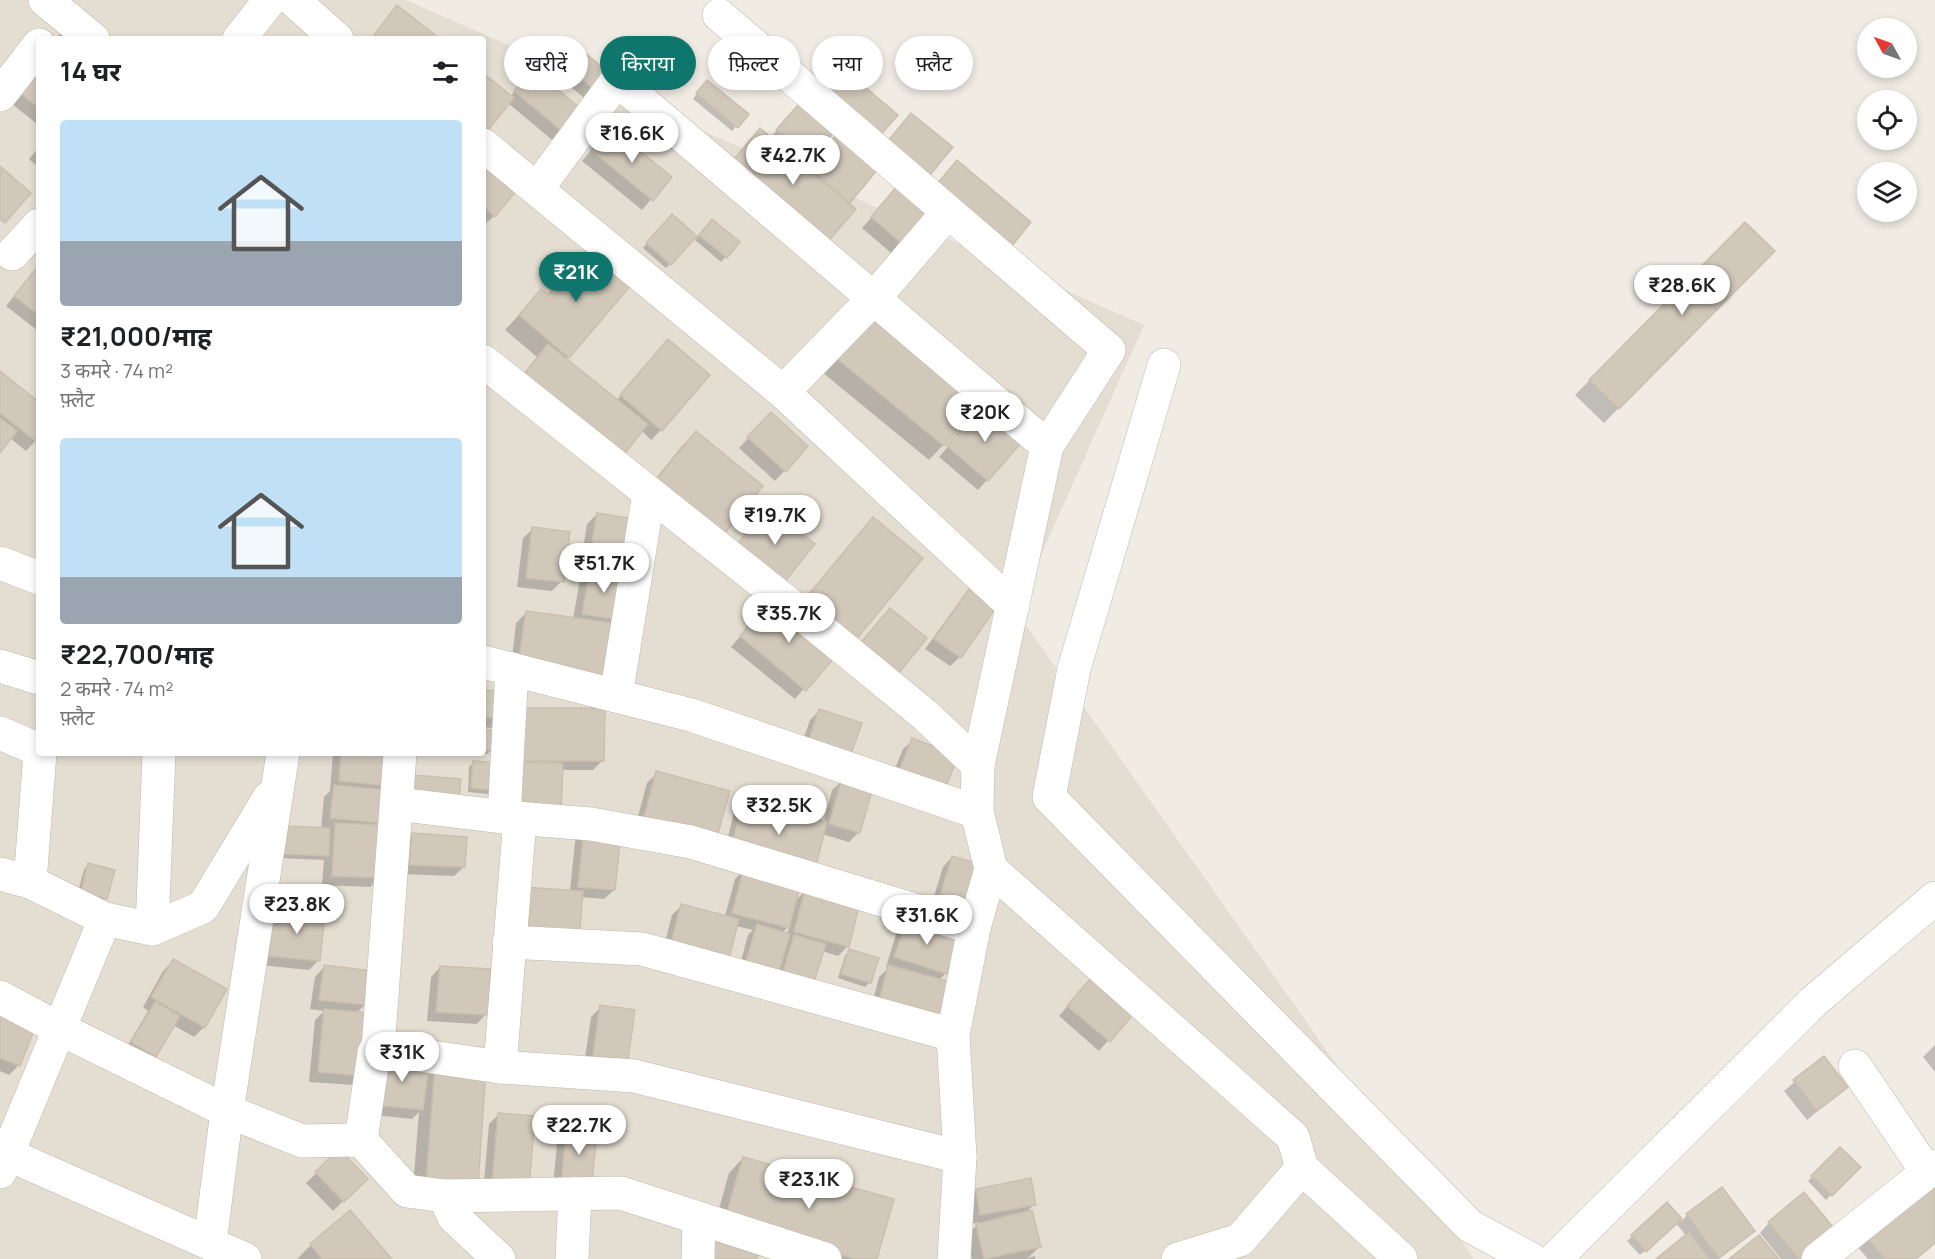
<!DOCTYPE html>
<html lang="hi">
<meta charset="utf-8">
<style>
body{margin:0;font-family:Manrope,"Noto Sans Devanagari",sans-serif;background:#f2f2f2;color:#202124;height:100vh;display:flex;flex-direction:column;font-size:22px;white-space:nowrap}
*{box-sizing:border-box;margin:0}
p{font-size:20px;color:#757577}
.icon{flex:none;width:33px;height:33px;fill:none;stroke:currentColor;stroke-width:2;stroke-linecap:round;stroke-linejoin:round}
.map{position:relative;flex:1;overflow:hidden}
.details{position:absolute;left:36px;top:36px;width:450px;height:720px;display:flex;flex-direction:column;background:#fff;border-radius:6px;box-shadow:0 3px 9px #0003}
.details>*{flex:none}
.top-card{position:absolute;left:504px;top:36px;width:570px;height:54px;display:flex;gap:12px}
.needle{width:39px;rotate:310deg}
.buttons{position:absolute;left:1857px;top:18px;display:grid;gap:12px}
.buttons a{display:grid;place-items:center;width:60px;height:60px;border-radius:50%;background:#fff;box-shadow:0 3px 9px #0003;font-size:30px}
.price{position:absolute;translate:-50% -51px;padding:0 14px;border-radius:21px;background:#fff;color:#222;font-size:20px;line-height:39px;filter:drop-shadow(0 2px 3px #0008)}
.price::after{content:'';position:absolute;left:50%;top:36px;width:18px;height:14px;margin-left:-9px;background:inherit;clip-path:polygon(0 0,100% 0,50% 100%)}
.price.current{background:#0f766e;color:#fff}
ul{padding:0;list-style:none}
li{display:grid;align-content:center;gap:12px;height:318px;padding:0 24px}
li span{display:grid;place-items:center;height:186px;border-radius:6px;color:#555}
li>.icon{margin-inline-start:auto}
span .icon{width:108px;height:108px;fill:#fffc;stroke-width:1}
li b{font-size:26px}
h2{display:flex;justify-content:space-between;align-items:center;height:72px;padding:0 24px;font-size:26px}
.chip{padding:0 21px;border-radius:27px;background:#fff;box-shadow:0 3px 9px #0003;font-size:21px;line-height:54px}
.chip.current{background:#0f766e;color:#fff}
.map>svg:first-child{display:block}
.residential{fill:#e4ded2;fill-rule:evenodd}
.shadow{fill:#0003;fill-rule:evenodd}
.building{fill:#d1c8ba;stroke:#cbbfae;stroke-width:1.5}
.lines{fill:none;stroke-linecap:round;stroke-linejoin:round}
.minor-casing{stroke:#beb7aa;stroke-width:34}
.minor{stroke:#fff;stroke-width:33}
</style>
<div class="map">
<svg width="1935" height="1259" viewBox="0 0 1935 1259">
<rect width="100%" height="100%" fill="#f0ece4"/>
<path class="residential" d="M 0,0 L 406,0 L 1144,325 L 1016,611 L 1474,1259 L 0,1259 ZM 39,39 L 483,39 L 483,753 L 39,753 Z"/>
<g class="shadow">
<polygon points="60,34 67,39 55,39"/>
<polygon points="557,49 612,77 589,102 543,64"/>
<polygon points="39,58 39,123 37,124 6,99"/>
<polygon points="483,75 510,97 523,80 585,114 558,145 508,103"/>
<polygon points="703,86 747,114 732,131 693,99"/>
<polygon points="797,108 838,126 801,165 807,170 831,141 924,180 939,214 898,259 862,228 904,181 882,163 847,204 717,179 760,130 769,139"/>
<polygon points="601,138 670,177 642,210 582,161"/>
<polygon points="39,147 39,168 29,159"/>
<polygon points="483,165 494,216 484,225 483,224"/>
<polygon points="667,220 670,264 666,268 643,248"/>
<polygon points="1745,224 1773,251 1604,423 1575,395"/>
<polygon points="708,225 738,243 721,262 695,240"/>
<polygon points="39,265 39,329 38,331 6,306"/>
<polygon points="541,291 568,357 565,360 616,401 659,351 661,430 651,440 641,430 504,398 537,357 505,330"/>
<polygon points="853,326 943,445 929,460 817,368"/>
<polygon points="0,373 39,404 39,437 26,451 10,438 0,451"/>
<polygon points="973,417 987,480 978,490 939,457"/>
<polygon points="761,424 806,447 775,481 739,448"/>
<polygon points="696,433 761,486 638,501 681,447"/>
<polygon points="597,514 633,520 612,625 510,675 516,623 526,613 573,619 580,579 585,575 579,574 587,524"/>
<polygon points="873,519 836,652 795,699 731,647 763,609 792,615 859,533"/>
<polygon points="533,529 562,581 552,591 517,587 523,538"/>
<polygon points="972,588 960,657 950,666 925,649 962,598"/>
<polygon points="483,691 505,693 493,728 483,727"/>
<polygon points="820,710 839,766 799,752 810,720"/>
<polygon points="509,719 603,760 593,770 561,770 508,822"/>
<polygon points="483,731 492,750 487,754 456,754 483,753"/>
<polygon points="913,740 944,789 890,781 903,749"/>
<polygon points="333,753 392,753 380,822 375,826 380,878 370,887 322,885 324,860 280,858 281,832 321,829 324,797 330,791"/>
<polygon points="474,762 498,795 468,792 469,767"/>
<polygon points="657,773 705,849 634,831 647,783"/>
<polygon points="842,781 859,832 849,842 822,834 723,858 734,812 744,803 824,822 832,790"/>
<polygon points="584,831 614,890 604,899 581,897 570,891 575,841"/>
<polygon points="412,835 464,867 454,876 400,874 402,845"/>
<polygon points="952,857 985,867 929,912 943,867"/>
<polygon points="88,865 106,898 102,902 77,896 84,869"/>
<path d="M 744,869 L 794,902 L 807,889 L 848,946 L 838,956 L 822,951 L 810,991 L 736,979 L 748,935 L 753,930 L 736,926 L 660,961 L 672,915 L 681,906 L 725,916 L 735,879 ZM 790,925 L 787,934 L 782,933 Z"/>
<polygon points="908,918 946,973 939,980 868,1020 879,977 888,968 886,967 898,928"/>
<polygon points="265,920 319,960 309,970 260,965"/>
<polygon points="849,951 870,982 865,987 838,978 845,956"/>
<polygon points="173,961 204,1027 194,1037 173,1025 155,1056 145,1066 123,1053 148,1011 143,1007 163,971"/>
<polygon points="324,967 365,1005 356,1013 354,1085 309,1082 315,1020 324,1011 310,1009 315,977"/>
<polygon points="440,967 486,1014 477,1024 427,1021 431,977"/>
<polygon points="1092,978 1140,1004 1099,1051 1059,1016"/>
<polygon points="601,1007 626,1060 584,1065 591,1017"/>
<polygon points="0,1011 19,1065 9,1075 0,1071"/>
<polygon points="1935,1045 1935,1072 1923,1057"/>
<polygon points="1823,1058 1846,1087 1807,1120 1784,1091"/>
<polygon points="436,1067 477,1184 412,1199 419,1112 412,1119 366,1114 425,1077"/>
<polygon points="499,1114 533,1117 483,1193 489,1124"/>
<polygon points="568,1124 596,1127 552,1196 558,1134"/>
<polygon points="1840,1149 1858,1167 1826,1200 1808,1181"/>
<polygon points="339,1151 366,1179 333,1211 306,1183"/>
<polygon points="743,1158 875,1259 791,1259 756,1249 756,1259 734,1244 711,1237 729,1173"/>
<polygon points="976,1190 1034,1204 1025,1214 1039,1247 1028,1258 1035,1256 1035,1259 972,1259 967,1235 980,1222 971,1224 967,1200"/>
<polygon points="1935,1192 1935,1243 1916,1259 1868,1259 1856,1245"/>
<polygon points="1667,1204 1682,1221 1687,1215 1753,1231 1719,1259 1658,1259 1687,1237 1676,1223 1640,1255 1627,1241"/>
<polygon points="349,1212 390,1259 297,1259 311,1245"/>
<polygon points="1769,1223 1806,1259 1781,1259 1760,1233"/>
</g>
<g class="building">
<polygon points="397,5 440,39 371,39"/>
<polygon points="566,37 614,77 600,94 552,54"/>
<polygon points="830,57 898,115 878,138 810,80"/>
<polygon points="39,58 39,108 14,88"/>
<polygon points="533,69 587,114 568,136 514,91"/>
<polygon points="483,73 514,98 485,134 483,132"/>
<polygon points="707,80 749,114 738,128 696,93"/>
<polygon points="806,96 840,125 810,159 776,130"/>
<polygon points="911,113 953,147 925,181 883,147"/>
<polygon points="611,127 672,177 653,201 591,150"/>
<polygon points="760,128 856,209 826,244 730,164"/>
<polygon points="841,129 882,164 850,203 809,168"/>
<polygon points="957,160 1031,222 1007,252 932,190"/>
<polygon points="483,163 516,191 495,217 483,206"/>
<polygon points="0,166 31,193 5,223 0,219"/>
<polygon points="902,180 941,214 909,250 871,217"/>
<polygon points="672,214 697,236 671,265 646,243"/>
<polygon points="712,219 740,242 727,258 699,235"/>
<polygon points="1745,222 1775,251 1619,409 1589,380"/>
<polygon points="588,248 631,285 569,358 519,315 541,289 548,295"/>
<polygon points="39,265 39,315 14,296"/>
<polygon points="867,309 980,403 944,446 830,353"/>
<polygon points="668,339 710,375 662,431 620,395"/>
<polygon points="548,344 648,424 617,463 517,383"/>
<polygon points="0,371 39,402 39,440 37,442 0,413"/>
<polygon points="982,405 1023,441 988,481 947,446"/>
<polygon points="771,412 808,446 786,472 747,437"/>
<polygon points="0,418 17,431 0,453"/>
<polygon points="696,431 763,486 719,541 652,485"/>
<polygon points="767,507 815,544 783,584 735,547"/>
<polygon points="597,513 635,519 627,571 588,565"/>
<polygon points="873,517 923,558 855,641 804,600"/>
<polygon points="532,527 570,532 564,582 526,578"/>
<polygon points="590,568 626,575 618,620 582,614"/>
<polygon points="971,586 998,605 961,658 934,639"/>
<polygon points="772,597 839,652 806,691 740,636"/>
<polygon points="890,608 927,638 895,678 857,647"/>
<polygon points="526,611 619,624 612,678 518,665"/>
<polygon points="483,690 506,691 504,719 483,717"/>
<polygon points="518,708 605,708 604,761 517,761"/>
<polygon points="819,709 862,723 850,757 808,743"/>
<polygon points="483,730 493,730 493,751 483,750"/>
<polygon points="912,738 958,756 945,789 899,771"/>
<polygon points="341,753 393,753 390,786 339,781"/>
<polygon points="473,761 506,763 504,791 471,788"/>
<polygon points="519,762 563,763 561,815 517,813"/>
<polygon points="656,771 730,791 716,840 643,821"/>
<polygon points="412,775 461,779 459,798 410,794"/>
<polygon points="842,779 873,787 860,833 829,824"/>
<polygon points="334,785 384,790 381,823 330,818"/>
<polygon points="743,801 827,822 815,870 731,849"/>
<polygon points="335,823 385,825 381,878 332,876"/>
<polygon points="285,826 330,828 329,856 283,854"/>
<polygon points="584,830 621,833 615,890 578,887"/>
<polygon points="412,833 467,837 465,867 409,865"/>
<polygon points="952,856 986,866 973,913 938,903"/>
<polygon points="88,863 115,870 107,899 81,892"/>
<polygon points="744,868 801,883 789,928 732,913"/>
<polygon points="521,887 583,891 579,941 517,937"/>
<polygon points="806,887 860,902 849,947 794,932"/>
<polygon points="681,904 739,919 727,966 669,952"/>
<polygon points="274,909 325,914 320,961 269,956"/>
<polygon points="908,917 960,934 947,974 894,957"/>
<polygon points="757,924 790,934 777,978 744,969"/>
<polygon points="794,935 826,944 811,991 780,982"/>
<polygon points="849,949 879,958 871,983 841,974"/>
<polygon points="173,959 227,989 205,1028 151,997"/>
<polygon points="324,965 371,971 366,1005 319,1000"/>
<polygon points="888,965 955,983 943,1029 877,1010"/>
<polygon points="440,966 491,969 488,1015 436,1012"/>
<polygon points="1101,966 1142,1004 1110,1042 1067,1006"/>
<polygon points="155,1002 180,1016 156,1057 131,1042"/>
<polygon points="600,1005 635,1010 628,1060 593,1056"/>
<polygon points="324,1009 371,1013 365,1076 318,1072"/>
<polygon points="0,1012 38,1020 20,1066 0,1058"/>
<polygon points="1824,1056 1848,1087 1817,1111 1793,1080"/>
<polygon points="380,1057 429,1062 423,1110 375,1105"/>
<polygon points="435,1065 486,1069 478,1185 426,1185"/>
<polygon points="498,1113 535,1116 529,1187 492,1184"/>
<polygon points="567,1122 598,1125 591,1190 561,1187"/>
<polygon points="1840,1147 1861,1167 1832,1196 1811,1176"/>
<polygon points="339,1149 368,1179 344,1202 315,1172"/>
<polygon points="743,1157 894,1199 877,1259 856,1259 724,1222"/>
<polygon points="1031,1178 1036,1205 980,1215 976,1189"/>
<polygon points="1928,1181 1935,1190 1935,1243 1916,1259 1885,1259 1864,1234"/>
<polygon points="1722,1187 1755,1231 1719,1258 1686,1214"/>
<polygon points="1804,1192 1838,1233 1806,1259 1799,1259 1768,1222"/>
<polygon points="1667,1202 1682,1219 1646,1252 1631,1235"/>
<polygon points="350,1210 392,1259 322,1259 310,1244"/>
<polygon points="1032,1210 1041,1247 984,1259 976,1224"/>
<polygon points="1689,1232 1710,1259 1656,1259"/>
<polygon points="1759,1235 1779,1259 1729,1259"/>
<polygon points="708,1242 758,1244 757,1259 708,1259"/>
</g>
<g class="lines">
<defs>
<g id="minor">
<polyline points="45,0 93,39"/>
<polyline points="293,0 337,39"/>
<polyline points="719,15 1109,350 1047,446 978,765 977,812 991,869 974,928 953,1035 960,1157 954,1259"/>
<polyline points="239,39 270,0"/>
<polyline points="0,95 39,45"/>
<polyline points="483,145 783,392 1013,606"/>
<polyline points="537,189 617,80 1047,446"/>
<polyline points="12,254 39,225"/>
<polyline points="483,361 803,615 925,715 978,765"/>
<polyline points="1164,365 1074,669 1049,797 1470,1226 1531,1259"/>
<polyline points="783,392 875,297 948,212"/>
<polyline points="0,563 39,578"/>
<polyline points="483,662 691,715 977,812"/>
<polyline points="0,666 39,678"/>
<polyline points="616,696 649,493"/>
<polyline points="0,733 39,750"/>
<polyline points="397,804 504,817 591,824 691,842 974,928"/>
<polyline points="504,817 512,669"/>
<polyline points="991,869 1293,1137 1302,1168 1401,1259"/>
<polyline points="0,874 30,882 105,919 152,929 203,907 269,798"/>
<polyline points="30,882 40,753"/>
<polyline points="152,929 159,753"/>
<polyline points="509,942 642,949 953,1035"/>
<polyline points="0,997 58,1028 227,1111 302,1141 361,1140 407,1191 444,1196 454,1217 499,1259"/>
<polyline points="378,1049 400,753"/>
<polyline points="1855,1066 1927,1172"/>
<polyline points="500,1067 520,818"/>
<polyline points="361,1140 374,1053 376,1049 378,1049 500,1067 634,1076 960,1157"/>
<polyline points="0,1149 7,1154 245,1259"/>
<polyline points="0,1172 105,919"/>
<polyline points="444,1196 621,1193 825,1259"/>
<polyline points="210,1243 227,1111 283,753"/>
<polyline points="572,1259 575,1194"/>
<polyline points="698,1259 699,1218"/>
<polyline points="1178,1259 1240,1240 1302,1168"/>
<polyline points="1555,1259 1813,1002 1935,898"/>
<polyline points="1818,1259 1935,1166"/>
</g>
</defs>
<use href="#minor" class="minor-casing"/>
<use href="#minor" class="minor"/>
</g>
</svg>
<div class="buttons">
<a><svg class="needle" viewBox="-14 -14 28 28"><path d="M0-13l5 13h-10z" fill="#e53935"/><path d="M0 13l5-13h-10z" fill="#757577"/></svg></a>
<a><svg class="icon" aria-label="locate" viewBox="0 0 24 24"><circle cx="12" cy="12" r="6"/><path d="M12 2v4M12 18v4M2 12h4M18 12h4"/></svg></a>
<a><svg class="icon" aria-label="layers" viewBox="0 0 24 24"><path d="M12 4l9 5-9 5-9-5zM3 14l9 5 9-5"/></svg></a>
</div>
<b class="price" style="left:632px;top:164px">₹16.6K</b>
<b class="price" style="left:793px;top:186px">₹42.7K</b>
<b class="price current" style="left:576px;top:303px">₹21K</b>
<b class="price" style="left:1682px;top:316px">₹28.6K</b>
<b class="price" style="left:985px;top:443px">₹20K</b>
<b class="price" style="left:775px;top:546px">₹19.7K</b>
<b class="price" style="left:604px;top:594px">₹51.7K</b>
<b class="price" style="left:789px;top:644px">₹35.7K</b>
<b class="price" style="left:779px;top:836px">₹32.5K</b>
<b class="price" style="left:297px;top:935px">₹23.8K</b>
<b class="price" style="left:927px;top:946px">₹31.6K</b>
<b class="price" style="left:402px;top:1083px">₹31K</b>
<b class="price" style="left:579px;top:1156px">₹22.7K</b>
<b class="price" style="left:809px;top:1210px">₹23.1K</b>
<div class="top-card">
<a class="chip">खरीदें</a>
<a class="chip current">किराया</a>
<a class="chip">फ़िल्टर</a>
<a class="chip">नया</a>
<a class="chip">फ़्लैट</a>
</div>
<section class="details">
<h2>14 घर<svg class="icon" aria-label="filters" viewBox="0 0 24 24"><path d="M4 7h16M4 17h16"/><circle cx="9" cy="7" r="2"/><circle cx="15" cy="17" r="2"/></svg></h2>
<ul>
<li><span style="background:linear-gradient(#bfe0f5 65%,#9aa5b1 0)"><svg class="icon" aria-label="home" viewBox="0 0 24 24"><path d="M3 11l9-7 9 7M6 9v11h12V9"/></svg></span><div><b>₹21,000/माह</b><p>3 कमरे · 74 m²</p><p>फ़्लैट</p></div></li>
<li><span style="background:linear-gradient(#bfe0f5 75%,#9aa5b1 0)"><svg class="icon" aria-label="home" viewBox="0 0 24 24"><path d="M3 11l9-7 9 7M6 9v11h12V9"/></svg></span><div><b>₹22,700/माह</b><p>2 कमरे · 74 m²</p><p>फ़्लैट</p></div></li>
</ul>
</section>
</div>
